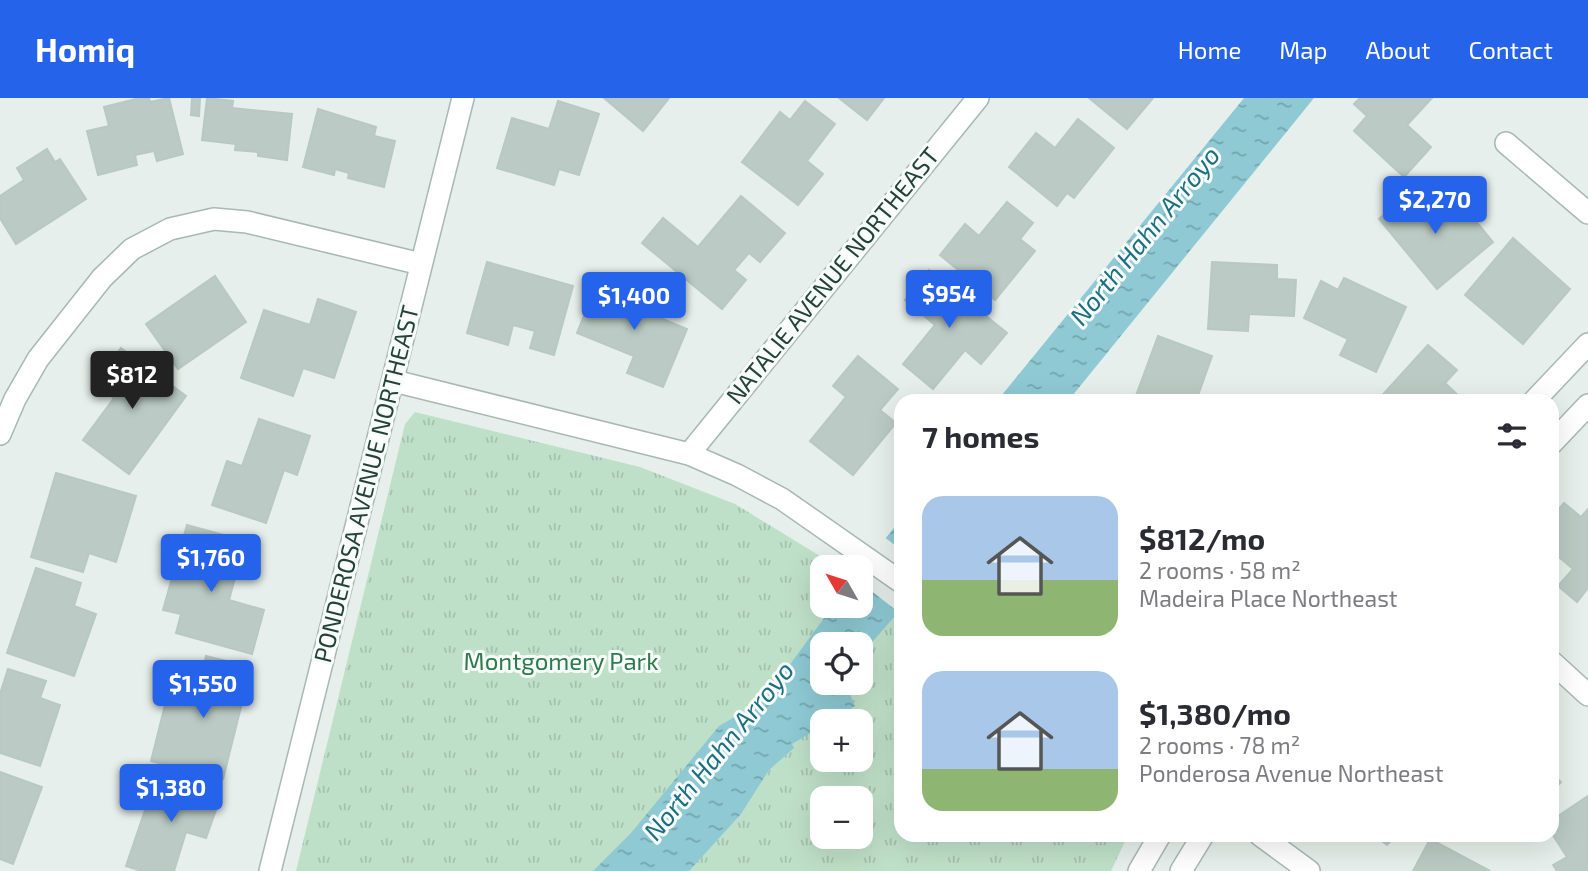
<!DOCTYPE html>
<meta charset="utf-8">
<style>
body{margin:0;font-family:"Exo 2",sans-serif;background:#f2f2f3;color:#2b2b33;height:100vh;display:flex;flex-direction:column;font-size:26px;white-space:nowrap}
*{box-sizing:border-box;margin:0}
p{font-size:23px;color:#7c7c81}
.icon{flex:none;width:38px;height:38px;fill:none;stroke:currentColor;stroke-width:2;stroke-linecap:round;stroke-linejoin:round}
.map{position:relative;flex:1;overflow:hidden}
.drawer{position:absolute;left:894px;top:296px;width:665px;height:448px;display:flex;flex-direction:column;background:#fff;border-radius:21px;box-shadow:0 7px 28px #0002}
.drawer>*{flex:none}
.needle{width:46px;rotate:309deg}
.controls{position:absolute;left:810px;top:457px;display:grid;gap:14px}
.controls a{display:grid;place-items:center;width:63px;height:63px;border-radius:14px;background:#fff;box-shadow:0 7px 28px #0002;font-size:35px}
.price{position:absolute;translate:-50% -60px;padding:0 16px;border-radius:7px;background:#2563eb;color:#fff;font-size:23px;line-height:46px;filter:drop-shadow(0 2px 4px #0008)}
.price::after{content:'';position:absolute;left:50%;top:42px;width:21px;height:16px;margin-left:-10px;background:inherit;clip-path:polygon(0 0,100% 0,50% 100%)}
.price.current{background:#222;color:#fff}
ul{padding:0;list-style:none}
li{display:flex;align-items:center;gap:21px;height:175px;padding:0 28px}
li span{display:grid;place-items:center;flex:none;width:196px;height:140px;border-radius:21px;color:#555}
li>.icon{margin-inline-start:auto}
span .icon{width:84px;height:84px;fill:#fffc;stroke-width:1}
li b{font-size:30px}
h2{display:flex;justify-content:space-between;align-items:center;height:84px;padding:0 28px;font-size:30px}
header{display:flex;align-items:center;gap:42px;box-sizing:border-box;height:98px;padding:0 35px;background:#2563eb;color:#fff}
header strong{font-size:33px}
nav{display:flex;gap:38px;margin-inline-start:auto;font-size:24px}
.map>svg:first-child{display:block}
.park{fill:url(#park-tufts);fill-rule:evenodd}
.water{fill:url(#water-ripples)}
.pier{fill:#e6efeb}
.building{fill:#bbcac4;stroke:#b8c9c2;stroke-width:2}
.lines{fill:none;stroke-linecap:round;stroke-linejoin:round}
.minor-casing{stroke:#a8b8b2;stroke-width:24}
.minor{stroke:#fff;stroke-width:21}
.labels{text-anchor:middle;stroke-width:6;stroke-linejoin:round;paint-order:stroke}
.street-label{font-size:24px;fill:#24423a;stroke:#f7fbf9}
.park-label{font-size:24px;fill:#2d7a4b;stroke:#f7fbf9}
.water-label{font-size:26px;font-style:italic;fill:#1c6f80;stroke:#f7fbf9}
</style>
<header>
<strong>Homiq</strong>
<nav><a>Home</a><a>Map</a><a>About</a><a>Contact</a></nav>
</header>
<div class="map">
<svg width="1588" height="773" viewBox="0 0 1588 773">
<defs>
<pattern id="park-tufts" width="24" height="20" patternUnits="userSpaceOnUse" patternTransform="scale(1.75)"><rect width="24" height="20" fill="#bfe0c8"/><path d="M3 7l-1-3M5 7V3M7 7l1-3M15 17l-1-3M17 17v-4M19 17l1-3" fill="none" stroke="#a4c1ad"/></pattern>
<pattern id="water-ripples" width="26" height="14" patternUnits="userSpaceOnUse" patternTransform="scale(1.75)"><rect width="26" height="14" fill="#8ec9d4"/><path d="M2 4q2-2 4 0t4 0M15 11q2-2 4 0t4 0" fill="none" stroke="#74a5ad"/></pattern>
</defs>
<rect width="100%" height="100%" fill="#e6efeb"/>
<path class="park" d="M 415,314 L 640,369 L 735,406 L 838,469 L 822,469 L 822,508 L 861,508 L 861,485 L 901,516 L 901,737 L 1128,737 L 1111,773 L 296,773 L 405,326 ZM 822,546 L 861,546 L 861,584 L 822,584 ZM 822,623 L 861,623 L 861,662 L 822,662 ZM 822,700 L 861,700 L 861,738 L 822,738 Z"/>
<g class="water">
<polygon points="1244,0 1314,0 1068,303 997,303"/>
<polygon points="901,421 901,511 861,557 861,546 822,546 822,584 852,585 849,594 855,608 830,623 822,623 822,628 792,646 794,650 769,672 741,716 689,773 593,773 631,735 719,628 754,608 758,610 833,508 861,508 861,471"/>
</g>
<polygon class="pier" points="883,438 901,452 901,516 861,485 861,469 858,469"/>
<g class="building">
<polygon points="140,0 149,0 150,4 169,0 183,56 157,63 154,53 135,57 137,67 98,77 87,33 109,28 104,9"/>
<polygon points="192,0 200,0 199,18 191,17"/>
<polygon points="207,0 233,3 232,10 292,16 287,62 258,58 258,54 235,52 236,46 202,42"/>
<polygon points="604,0 669,0 643,33"/>
<polygon points="839,0 884,0 867,22"/>
<polygon points="1089,0 1153,0 1127,31"/>
<polygon points="1360,0 1432,0 1407,27 1431,49 1404,79 1354,33 1367,18 1354,6"/>
<polygon points="558,3 599,16 579,77 559,71 554,87 497,70 512,20 549,31"/>
<polygon points="805,3 835,26 807,63 823,76 798,107 742,64 780,14 790,22"/>
<polygon points="318,11 376,29 374,38 395,43 384,89 348,80 349,75 335,71 334,77 303,69"/>
<polygon points="1078,21 1114,50 1074,100 1067,95 1057,108 1009,69 1036,35 1055,50"/>
<polygon points="47,51 55,64 60,61 86,101 16,146 0,120 0,98 24,82 17,70"/>
<polygon points="1421,86 1455,126 1469,115 1493,144 1437,191 1379,121"/>
<polygon points="741,98 785,135 760,164 749,155 734,172 746,182 722,211 642,145 663,120 698,149"/>
<polygon points="1007,104 1033,125 1020,141 1035,153 995,202 940,157 965,126 979,138"/>
<polygon points="1513,140 1570,191 1523,246 1465,197"/>
<polygon points="487,164 573,188 554,257 530,250 535,233 513,227 508,247 467,235"/>
<polygon points="1212,164 1277,167 1277,181 1296,182 1294,218 1249,216 1248,233 1208,231"/>
<polygon points="929,172 1007,235 981,266 965,252 933,291 903,266 935,227 905,202"/>
<polygon points="215,178 246,224 178,271 146,226"/>
<polygon points="1344,180 1406,209 1376,274 1340,257 1348,241 1304,220 1321,183 1338,192"/>
<polygon points="615,183 652,198 646,214 687,231 663,289 627,275 634,258 577,235 592,198 606,204"/>
<polygon points="318,201 356,214 334,280 303,270 293,298 241,280 264,212 310,227"/>
<polygon points="1158,238 1212,258 1196,303 1134,303"/>
<polygon points="1428,247 1457,272 1445,285 1464,303 1377,303"/>
<polygon points="121,250 186,298 129,376 83,342 114,300 94,286"/>
<polygon points="858,258 898,291 880,312 896,325 853,377 810,343 846,299 833,288"/>
<polygon points="259,321 310,338 297,377 284,372 266,425 212,407 227,363 242,368"/>
<polygon points="56,375 136,398 116,464 89,455 83,474 31,459"/>
<polygon points="1564,405 1581,419 1588,411 1588,490 1577,504 1558,488 1573,471 1552,453 1552,419"/>
<polygon points="187,427 227,438 222,453 241,458 229,502 264,512 252,556 176,535 181,516 163,512"/>
<polygon points="36,470 81,485 74,508 96,516 74,578 7,555"/>
<polygon points="206,558 251,569 223,681 151,663 170,587 197,593"/>
<polygon points="8,571 46,583 40,600 60,607 40,668 0,655 0,596"/>
<polygon points="0,674 42,689 13,766 0,761"/>
<polygon points="1552,676 1561,684 1552,694"/>
<polygon points="157,677 221,698 206,740 186,734 174,773 141,773 126,768"/>
<polygon points="1588,698 1588,773 1557,773 1553,767 1567,759 1552,736 1552,722"/>
<polygon points="1374,737 1396,737 1387,747"/>
<polygon points="1430,741 1490,773 1413,773"/>
</g>
<g class="lines">
<defs>
<g id="minor">
<polyline points="1506,45 1588,115"/>
<polyline points="394,283 689,356 737,377 782,401 901,484"/>
<polyline points="1534,303 1588,246"/>
<polyline points="0,336 15,301 38,261 102,180 132,151 170,131 214,121 247,124 421,166"/>
<polyline points="1552,345 1588,307"/>
<polyline points="689,356 978,0"/>
<polyline points="1552,564 1588,597"/>
<polyline points="1260,737 1309,773"/>
<polyline points="270,773 463,0"/>
<polyline points="1139,773 1160,737"/>
<polyline points="1181,773 1203,737"/>
</g>
</defs>
<use href="#minor" class="minor-casing"/>
<use href="#minor" class="minor"/>
</g>
<g class="labels">
<g class="street-label">
<text transform="translate(833 178) rotate(-51)" y="8">NATALIE AVENUE NORTHEAST</text>
<text transform="translate(367 386) rotate(-76)" y="8">PONDEROSA AVENUE NORTHEAST</text>
</g>
<g class="park-label">
<text x="561" y="572">Montgomery Park</text>
</g>
<g class="water-label">
<text transform="translate(1145 138) rotate(-51)" y="9">North Hahn Arroyo</text>
<text transform="translate(719 653) rotate(-51)" y="9">North Hahn Arroyo</text>
</g>
</g>
</svg>
<div class="controls">
<a><svg class="needle" viewBox="-14 -14 28 28"><path d="M0-13l5 13h-10z" fill="#e53935"/><path d="M0 13l5-13h-10z" fill="#7c7c81"/></svg></a>
<a><svg class="icon" aria-label="locate" viewBox="0 0 24 24"><circle cx="12" cy="12" r="6"/><path d="M12 2v4M12 18v4M2 12h4M18 12h4"/></svg></a>
<a>+</a>
<a>−</a>
</div>
<b class="price" style="left:1435px;top:138px">$2,270</b>
<b class="price" style="left:949px;top:232px">$954</b>
<b class="price" style="left:634px;top:234px">$1,400</b>
<b class="price current" style="left:132px;top:313px">$812</b>
<b class="price" style="left:211px;top:496px">$1,760</b>
<b class="price" style="left:203px;top:622px">$1,550</b>
<b class="price" style="left:171px;top:726px">$1,380</b>
<section class="drawer">
<h2>7 homes<svg class="icon" aria-label="filters" viewBox="0 0 24 24"><path d="M4 7h16M4 17h16"/><circle cx="9" cy="7" r="2"/><circle cx="15" cy="17" r="2"/></svg></h2>
<ul>
<li><span style="background:linear-gradient(#a9c7e8 60%,#8fb573 0)"><svg class="icon" aria-label="home" viewBox="0 0 24 24"><path d="M3 11l9-7 9 7M6 9v11h12V9"/></svg></span><div><b>$812/mo</b><p>2 rooms · 58 m²</p><p>Madeira Place Northeast</p></div></li>
<li><span style="background:linear-gradient(#a9c7e8 70%,#8fb573 0)"><svg class="icon" aria-label="home" viewBox="0 0 24 24"><path d="M3 11l9-7 9 7M6 9v11h12V9"/></svg></span><div><b>$1,380/mo</b><p>2 rooms · 78 m²</p><p>Ponderosa Avenue Northeast</p></div></li>
</ul>
</section>
</div>
